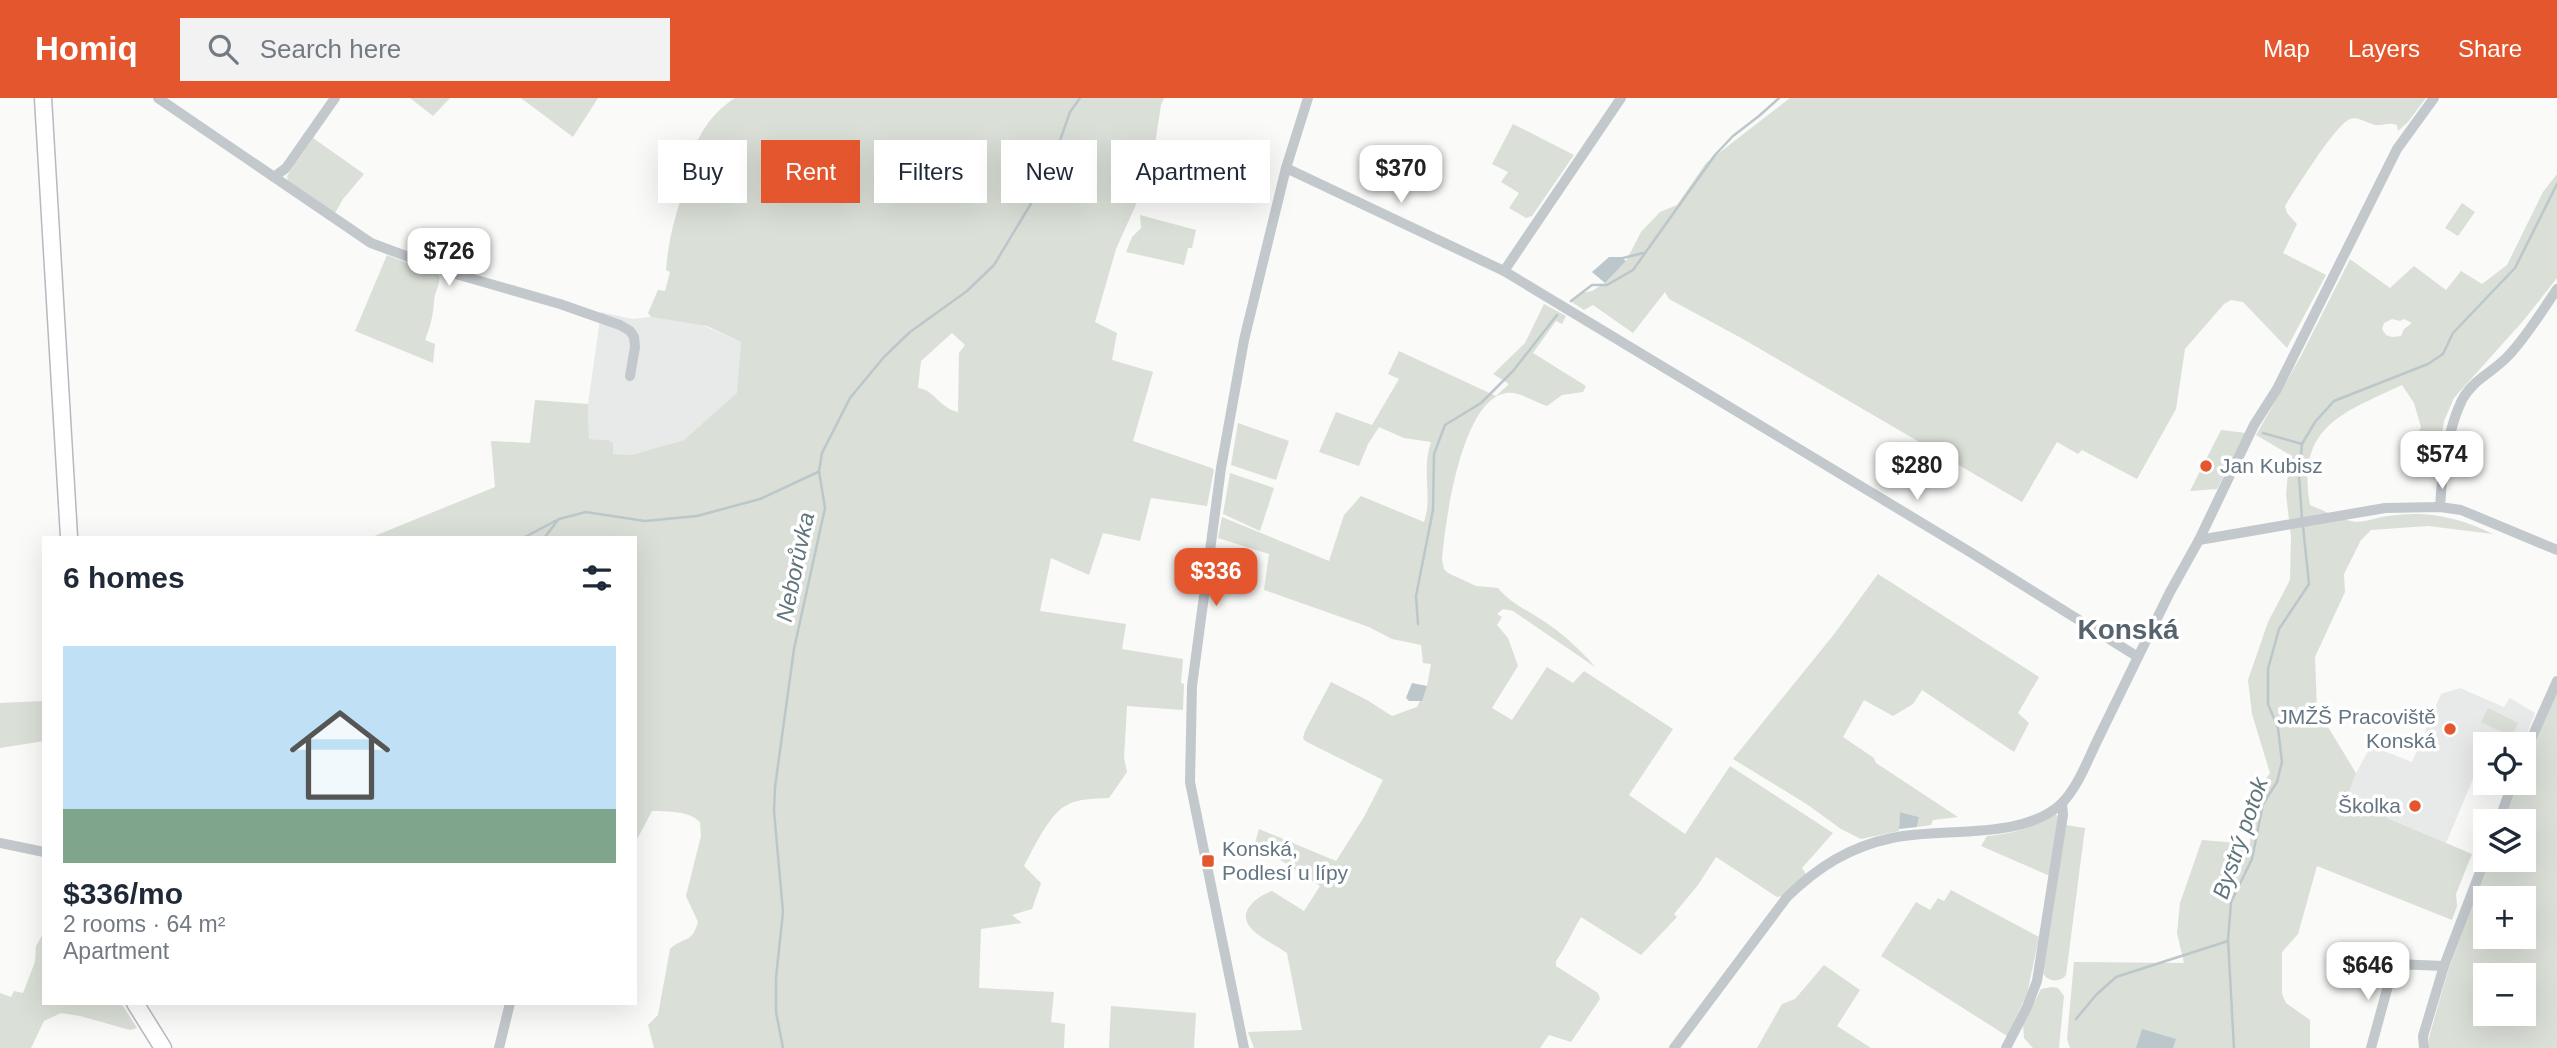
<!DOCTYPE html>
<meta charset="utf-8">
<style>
body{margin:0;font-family:Helvetica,sans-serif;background:#f2f2f3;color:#1f2937;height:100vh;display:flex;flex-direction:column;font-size:26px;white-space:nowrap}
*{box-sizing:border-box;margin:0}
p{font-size:23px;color:#747a83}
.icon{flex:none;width:38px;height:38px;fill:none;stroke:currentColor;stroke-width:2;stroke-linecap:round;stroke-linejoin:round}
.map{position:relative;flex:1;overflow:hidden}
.panel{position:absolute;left:42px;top:438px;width:595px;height:469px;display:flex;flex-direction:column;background:#fff;border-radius:0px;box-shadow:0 7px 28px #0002}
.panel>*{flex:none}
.top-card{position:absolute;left:658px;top:42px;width:665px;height:63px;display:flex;gap:14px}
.controls{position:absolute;left:2473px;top:634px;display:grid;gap:14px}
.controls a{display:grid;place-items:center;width:63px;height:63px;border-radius:0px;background:#fff;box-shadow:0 7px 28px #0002;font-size:35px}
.price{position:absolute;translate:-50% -60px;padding:0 16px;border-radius:14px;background:#fff;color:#222;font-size:23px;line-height:46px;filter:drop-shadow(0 2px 4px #0008)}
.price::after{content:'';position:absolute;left:50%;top:42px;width:21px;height:16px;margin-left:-10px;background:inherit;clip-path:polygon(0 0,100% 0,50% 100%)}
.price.selected{background:#e4572e;color:#fff}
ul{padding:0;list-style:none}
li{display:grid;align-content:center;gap:14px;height:371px;padding:0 21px}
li+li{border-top:2px solid #e0e1e3}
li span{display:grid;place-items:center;height:217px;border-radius:0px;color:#555}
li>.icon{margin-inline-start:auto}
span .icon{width:126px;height:126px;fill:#fffc;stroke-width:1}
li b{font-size:30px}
h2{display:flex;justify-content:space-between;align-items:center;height:84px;padding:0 21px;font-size:30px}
.tag{padding:0 24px;border-radius:0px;background:#fff;box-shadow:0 7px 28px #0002;font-size:24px;line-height:63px}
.tag.selected{background:#e4572e;color:#fff}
header{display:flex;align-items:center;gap:42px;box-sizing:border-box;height:98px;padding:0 35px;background:#e4572e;color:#fff}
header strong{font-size:33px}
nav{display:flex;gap:38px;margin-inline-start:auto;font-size:24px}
.search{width:490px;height:63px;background:#f2f2f3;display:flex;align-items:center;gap:18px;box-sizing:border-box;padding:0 24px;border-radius:0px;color:#747a83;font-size:26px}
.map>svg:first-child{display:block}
.built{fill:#e8e9e9}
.green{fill:#dadfd7;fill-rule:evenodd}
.water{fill:#bbc7cb}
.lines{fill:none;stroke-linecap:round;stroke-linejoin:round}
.stream{stroke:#bbc7cb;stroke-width:2.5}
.primary-casing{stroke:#b5babe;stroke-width:19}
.minor{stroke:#c3c8cc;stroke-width:10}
.primary{stroke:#fff;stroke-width:16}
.poi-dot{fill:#e4572e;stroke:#fff;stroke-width:2.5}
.labels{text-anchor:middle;stroke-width:7;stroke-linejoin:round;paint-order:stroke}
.poi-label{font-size:21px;fill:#657683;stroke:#fff;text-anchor:start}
.water-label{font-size:23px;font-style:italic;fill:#60757c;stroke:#fff}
.district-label{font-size:28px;font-weight:bold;fill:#57646e;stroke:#fff}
</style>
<header>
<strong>Homiq</strong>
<div class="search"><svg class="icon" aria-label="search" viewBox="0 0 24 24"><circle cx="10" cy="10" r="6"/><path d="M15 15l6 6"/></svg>Search here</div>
<nav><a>Map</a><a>Layers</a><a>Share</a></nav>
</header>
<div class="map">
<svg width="2557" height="950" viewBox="0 0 2557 950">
<rect width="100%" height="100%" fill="#fafaf8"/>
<g class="built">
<polygon points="601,214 632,221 651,219 700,226 741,244 738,295 684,342 631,357 612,356 612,345 608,342 589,341 588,306"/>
<polygon points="2460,590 2504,609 2510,600 2535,615 2523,646 2485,646 2485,654 2482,653 2475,667 2478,669 2446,745 2394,723 2346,699 2356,675 2371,648 2412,664 2441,596"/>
</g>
<g class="green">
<polygon points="410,0 450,0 433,18"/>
<polygon points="521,0 598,0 573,39"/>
<path d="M 735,0 L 1164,0 L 1161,7 L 1151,73 L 1116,151 L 1095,224 L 1117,235 L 1112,262 L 1153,274 L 1133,343 L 1212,370 L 1214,372 L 1207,408 L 1151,400 L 1140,443 L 1103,435 L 1089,477 L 1051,460 L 1040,513 L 1126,526 L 1122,551 L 1183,561 L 1181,585 L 1184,586 L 1183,612 L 1127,608 L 1124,660 L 1127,674 L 1109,700 C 1095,701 1077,700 1065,708 C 1049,717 1033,751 1024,768 L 1041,785 L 1032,811 L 1012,817 L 1022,825 L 981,831 L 979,890 L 1054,894 L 1051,924 L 1065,926 L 1064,950 L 654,950 L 648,927 L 658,917 L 670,851 C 684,838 692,846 698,824 L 686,798 L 701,738 L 700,724 C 687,712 669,714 652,713 L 635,745 L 635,439 L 372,439 L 495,389 L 491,343 L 530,345 L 535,302 L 588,306 L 589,341 L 608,342 L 613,345 L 613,356 L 631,357 L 684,342 L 737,295 L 741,244 L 707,228 L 651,219 L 648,215 L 658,192 L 665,193 L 670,174 L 666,172 C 668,145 674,122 682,97 C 685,87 685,79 691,71 L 688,63 C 701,35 708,18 735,0 ZM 952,235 L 965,247 L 959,255 L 958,314 C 939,310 935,292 918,290 L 921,263 Z"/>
<path d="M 1790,0 L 2426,0 L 2408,24 L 2398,33 L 2397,27 C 2389,24 2385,27 2376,27 C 2368,26 2358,18 2350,21 C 2335,27 2296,91 2285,108 L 2287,115 L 2297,126 L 2283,155 L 2326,177 L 2287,250 L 2243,204 L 2231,202 L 2224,206 L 2185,251 L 2176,311 L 2137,381 L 2082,352 L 2078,356 L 2057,344 L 2022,404 L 1743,241 L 1669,201 L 1665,194 L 1633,235 L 1593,207 L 1584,212 L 1570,203 L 1581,195 L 1592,193 L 1605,185 L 1626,163 L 1641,134 L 1660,114 L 1677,107 L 1706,65 Z"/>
<polygon points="1513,26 1574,57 1532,118 1526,120 1509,110 1519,95 1501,84 1508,74 1492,66"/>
<polygon points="313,40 364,76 343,101 335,115 288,83 287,78"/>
<path d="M 2557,76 L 2557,180 L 2523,223 L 2454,300 L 2444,323 L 2436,371 L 2422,376 C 2404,355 2410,352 2421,329 L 2414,305 L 2402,287 C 2342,315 2296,329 2310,407 C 2323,412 2337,420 2351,423 C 2361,426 2377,419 2388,418 C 2426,412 2459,419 2493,436 L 2428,428 L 2371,432 L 2361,442 L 2344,476 L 2345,494 L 2315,559 L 2317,611 L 2356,675 L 2347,699 L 2394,723 L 2472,756 L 2456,796 L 2457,808 L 2452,822 L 2317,768 L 2298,836 L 2282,854 L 2282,896 L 2286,905 L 2310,922 L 2310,950 L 2070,950 L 2067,941 L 2074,864 L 2184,865 L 2177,835 L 2180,805 L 2202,742 L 2250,746 L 2253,699 L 2270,675 L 2252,616 L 2248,582 L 2268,524 L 2290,482 L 2291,439 L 2286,396 L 2290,357 L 2256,337 L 2302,256 L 2350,161 L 2390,190 L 2414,168 L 2446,192 L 2461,173 L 2482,186 L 2507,167 L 2543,94 ZM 2392,221 L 2400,223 L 2404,221 L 2412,225 L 2404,231 L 2401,238 L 2392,239 L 2386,237 L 2382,231 L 2384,225 Z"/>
<polygon points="2462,105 2475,114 2458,138 2445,130"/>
<polygon points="1140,117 1196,132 1192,150 1188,150 1184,167 1126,154 1132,139 1141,130"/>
<path d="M 387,157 L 439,177 C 441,186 434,194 434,204 C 433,219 430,228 425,242 L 435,246 L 433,265 L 355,233 Z"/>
<path d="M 1544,206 L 1566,218 L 1562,226 L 1556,223 L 1533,255 L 1586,288 L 1583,294 L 1562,297 L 1547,308 C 1534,304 1519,293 1506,295 C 1461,302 1445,425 1442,462 L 1444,471 L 1448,475 L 1476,488 L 1498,490 C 1511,506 1526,511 1542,522 C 1562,535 1580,551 1595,569 L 1513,513 L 1503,511 L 1497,516 L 1502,519 L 1497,527 L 1508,540 L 1518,568 L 1492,610 L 1512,622 L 1547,569 L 1573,585 L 1584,573 L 1673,631 L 1629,697 L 1685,736 L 1730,668 L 1833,735 L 1802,770 L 1806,776 L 1784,798 L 1777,799 L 1716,759 L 1698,787 L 1674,816 L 1677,819 L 1641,857 L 1581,819 C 1572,834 1566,849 1556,863 L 1556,868 L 1598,895 L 1600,901 L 1571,944 L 1549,937 L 1540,950 L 1254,950 L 1248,934 L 1302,932 L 1287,855 C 1276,847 1259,840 1250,829 C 1237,813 1258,798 1272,793 L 1304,813 L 1320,788 L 1255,745 L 1259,731 L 1336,763 L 1364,719 L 1383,682 L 1305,643 L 1303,640 L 1305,633 L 1331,584 L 1367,602 L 1392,618 L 1417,609 L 1427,588 L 1431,566 L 1423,565 L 1421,547 L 1392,541 L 1369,529 L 1264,492 L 1269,456 L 1218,440 L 1222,419 L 1329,463 L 1344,417 L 1361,398 L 1424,424 C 1433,399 1421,373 1431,344 L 1404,340 L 1379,329 L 1368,346 L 1359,368 L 1319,354 L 1336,314 L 1372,327 L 1399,281 L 1388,276 L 1399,253 L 1496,298 L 1509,286 L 1493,276 L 1525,245 Z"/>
<polygon points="1238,325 1289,343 1276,382 1231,367"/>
<polygon points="2221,332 2246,335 2217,391 2190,393"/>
<polygon points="1230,375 1274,390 1260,433 1223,416"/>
<polygon points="1878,476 2039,579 2018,615 2029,625 2014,654 1922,592 1913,606 1893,618 1864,602 1843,639 1874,660 1876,665 1958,719 1933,722 1931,727 1917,729 1919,719 1900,714 1899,733 1861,741 1841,731 1808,707 1733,661 1835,535"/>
<path d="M 2557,593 L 2557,950 L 2429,950 L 2429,939 L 2449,870 L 2489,761 L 2524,761 L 2524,723 L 2504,723 L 2519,684 L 2524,684 C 2524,657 2544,617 2557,593 ZM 2485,800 L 2524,800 L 2524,838 L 2485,838 ZM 2485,877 L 2524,877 L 2524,915 L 2485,915 Z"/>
<polygon points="44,603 44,643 0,650 0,605"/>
<polygon points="2488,610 2518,625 2512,639 2481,624"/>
<path d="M 2054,715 L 2058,718 L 2050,778 L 1981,748 L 1987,738 C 2012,736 2034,729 2054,715 Z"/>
<path d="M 2066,727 L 2085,730 L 2066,877 C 2060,885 2047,884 2043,875 Z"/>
<polygon points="1951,792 2039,839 2027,896 2007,938 1881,858 1916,804 1930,812 1938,800 1944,803"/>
<polygon points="44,834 44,905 121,905 137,930 130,932 80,918 61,915 44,923 31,950 0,950 0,895 11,899 14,893 23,895 35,864 36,848"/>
<polygon points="1824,867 1860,892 1837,928 1871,950 1757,950 1782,906 1795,901"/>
<polygon points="2051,889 2058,890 2064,898 2059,950 2033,950 2024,940 2023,926 2041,891"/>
<polygon points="1111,908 1196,915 1194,950 1109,950"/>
</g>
<g class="water">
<polygon points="1609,159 1621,159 1626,163 1605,185 1592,174"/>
<polygon points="1412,585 1427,588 1422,603 1409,603 1406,600"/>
<polygon points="1900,714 1919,719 1917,729 1899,731"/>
<polygon points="2142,931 2176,941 2173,950 2136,950"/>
</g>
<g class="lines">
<g class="stream">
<polyline points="1619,161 1643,155"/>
<polyline points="1571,203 1592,187 1607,187 1633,172 1715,57 1733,38 1759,18 1779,0"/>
<polyline points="2263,335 2302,346"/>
<polyline points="2302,421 2299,378 2302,346 2315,324 2334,303 2428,266 2443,256 2453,235 2515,170 2557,86"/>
<polyline points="525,439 559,421 586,414 645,423 697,418 760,401 818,374"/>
<polyline points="545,439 558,422"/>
<polyline points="1418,526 1416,498 1433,412 1434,356 1445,327 1481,305 1513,273 1557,217"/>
<polyline points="2076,921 2096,897 2116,879 2228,843"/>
<polyline points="783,950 776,914 776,880 783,814 774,713 775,689 794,551 825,410 819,373 822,355 850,300 884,259 910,234 967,193 994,167 1047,79 1070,14 1080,0"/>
<polyline points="2234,950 2228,842 2231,804 2252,761 2263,706 2277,684 2282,664 2278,630 2268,606 2268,571 2279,531 2309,486 2303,428"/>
</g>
<defs>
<g id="primary">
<polyline points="43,0 69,439"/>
<polyline points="135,905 163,950"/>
</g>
</defs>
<use href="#primary" class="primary-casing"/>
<g class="minor">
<polyline points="158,0 274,79 286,70 335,0"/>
<polyline points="1286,70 1504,173 1970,454 2138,559 2170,494 2199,442 2385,410 2440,409 2461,412 2557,452"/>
<polyline points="274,79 371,145 449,174 560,206 620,227 630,233 634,239 635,249 630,278"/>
<polyline points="1504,173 1621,0"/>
<path d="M 2440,409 C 2442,375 2447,333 2462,302 C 2473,281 2494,274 2509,257 C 2527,238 2542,213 2557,191"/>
<polyline points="2199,442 2254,327 2277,291 2397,51 2434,0"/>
<polyline points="2524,657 2557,583"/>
<polyline points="2499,723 2513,684"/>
<polyline points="0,745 44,754"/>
<polyline points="499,950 510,905"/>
<polyline points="1244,950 1190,684 1192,588 1221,370 1244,242 1286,70 1308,0"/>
<path d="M 1674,950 L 1787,799 C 1818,769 1849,749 1892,740 C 1941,729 2023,743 2062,705 C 2077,690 2087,664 2096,645 C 2110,616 2124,588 2138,559"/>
<polyline points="2006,950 2027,909 2037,883 2063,717 2062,705"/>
<polyline points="2371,950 2394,866 2444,868"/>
<polyline points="2424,950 2423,938 2444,868 2485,761"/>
</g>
<use href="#primary" class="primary"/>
</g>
<g class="poi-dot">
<circle cx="2206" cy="368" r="7"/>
<circle cx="2450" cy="631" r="7"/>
<circle cx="2415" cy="708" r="7"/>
<rect x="1201" y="756" width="14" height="14" rx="3.5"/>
</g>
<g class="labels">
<g class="poi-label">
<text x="2220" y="375">Jan Kubisz</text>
<text x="2436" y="626" text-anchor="end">JMŽŠ Pracoviště<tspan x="2436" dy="24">Konská</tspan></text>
<text x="2401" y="715" text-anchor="end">Školka</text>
<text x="1222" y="758">Konská,<tspan x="1222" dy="24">Podlesí u lípy</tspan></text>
</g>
<g class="water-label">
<text transform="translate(795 469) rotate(-78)" y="8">Neborůvka</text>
<text transform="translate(2240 740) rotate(-71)" y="8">Bystrý potok</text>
</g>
<g class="district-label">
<text x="2128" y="541">Konská</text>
</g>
</g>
</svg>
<div class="controls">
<a><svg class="icon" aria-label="locate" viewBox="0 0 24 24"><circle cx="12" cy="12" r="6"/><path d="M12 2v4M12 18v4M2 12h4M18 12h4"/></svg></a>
<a><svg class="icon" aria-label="layers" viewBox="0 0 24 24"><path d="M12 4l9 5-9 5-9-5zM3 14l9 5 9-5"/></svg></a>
<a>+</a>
<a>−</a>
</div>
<b class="price" style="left:1401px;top:107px">$370</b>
<b class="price" style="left:449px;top:190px">$726</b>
<b class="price" style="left:2442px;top:393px">$574</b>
<b class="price" style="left:1917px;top:404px">$280</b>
<b class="price selected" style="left:1216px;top:510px">$336</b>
<b class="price" style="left:2368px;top:904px">$646</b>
<div class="top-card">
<a class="tag">Buy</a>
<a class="tag selected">Rent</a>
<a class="tag">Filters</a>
<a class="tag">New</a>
<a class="tag">Apartment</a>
</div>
<section class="panel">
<h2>6 homes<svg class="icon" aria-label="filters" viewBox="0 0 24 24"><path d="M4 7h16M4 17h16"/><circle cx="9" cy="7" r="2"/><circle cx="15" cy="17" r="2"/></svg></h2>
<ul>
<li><span style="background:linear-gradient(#bfe0f5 75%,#7fa58c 0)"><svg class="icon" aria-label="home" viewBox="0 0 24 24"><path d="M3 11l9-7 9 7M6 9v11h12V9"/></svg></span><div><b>$336/mo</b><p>2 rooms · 64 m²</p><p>Apartment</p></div></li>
</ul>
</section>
</div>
